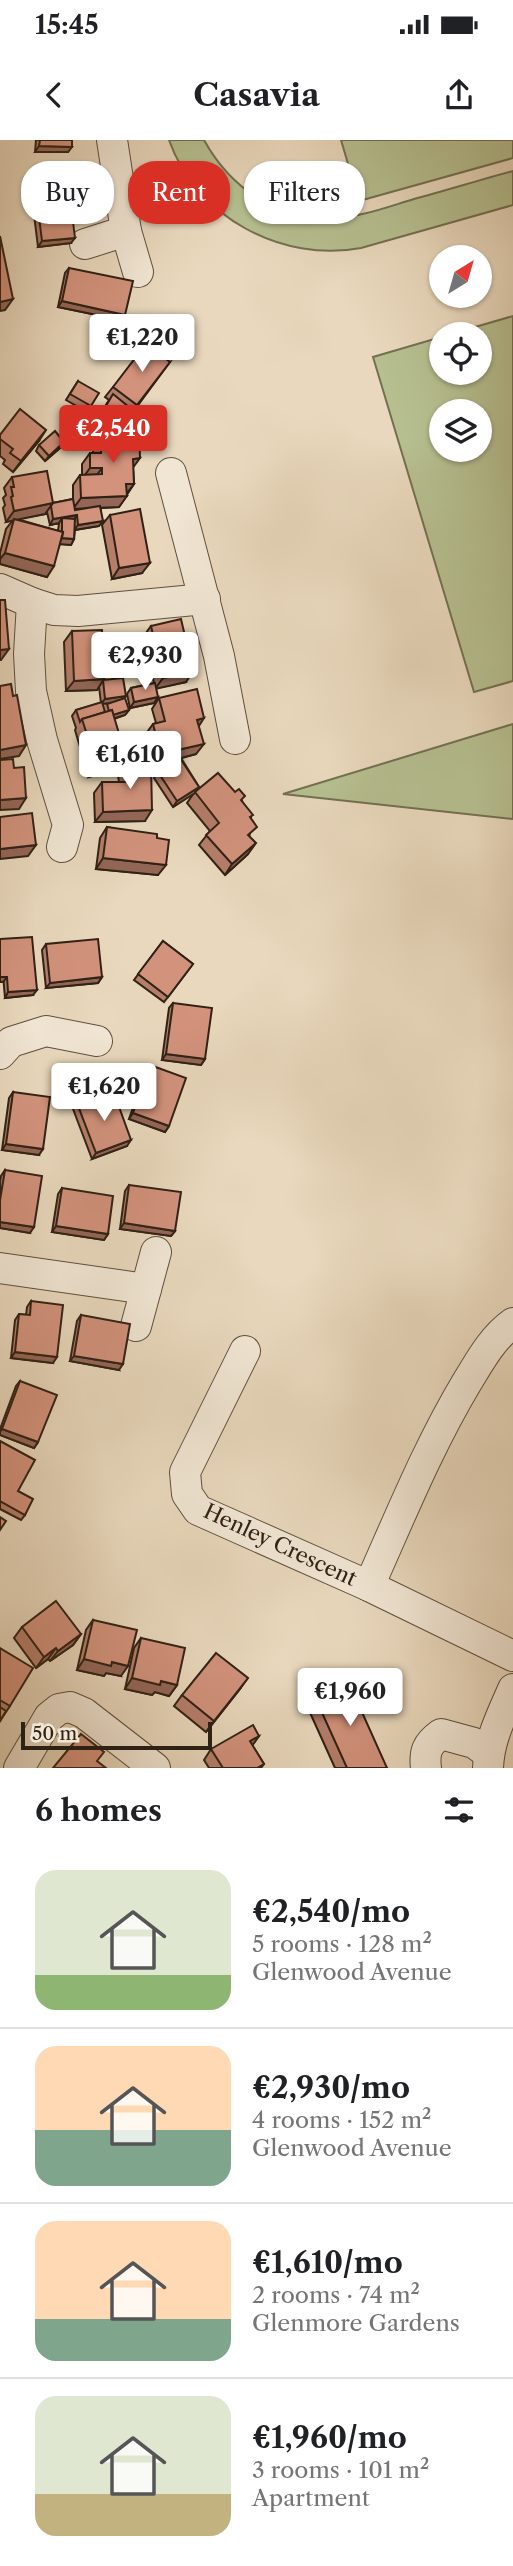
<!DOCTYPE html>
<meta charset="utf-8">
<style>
body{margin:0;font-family:"Libre Caslon Text",serif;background:#f6f6f6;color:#202124;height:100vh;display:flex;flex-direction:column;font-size:26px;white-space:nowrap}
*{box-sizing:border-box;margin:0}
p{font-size:23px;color:#757577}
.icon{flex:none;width:38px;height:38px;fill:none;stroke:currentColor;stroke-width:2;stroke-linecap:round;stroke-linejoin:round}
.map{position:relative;height:1628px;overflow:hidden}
.panel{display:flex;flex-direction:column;background:#fff;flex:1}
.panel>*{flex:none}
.hud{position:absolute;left:21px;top:21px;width:472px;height:63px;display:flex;gap:14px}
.needle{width:46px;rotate:37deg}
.buttons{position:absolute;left:429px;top:105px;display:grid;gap:14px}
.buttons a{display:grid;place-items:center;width:63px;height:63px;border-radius:50%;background:#fff;box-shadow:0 2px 5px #0004;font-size:35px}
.scale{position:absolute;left:21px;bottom:18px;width:191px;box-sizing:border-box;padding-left:7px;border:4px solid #302115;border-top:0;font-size:19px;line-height:24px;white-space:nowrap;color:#302115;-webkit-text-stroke:5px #f1e6d4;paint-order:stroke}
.price{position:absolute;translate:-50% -60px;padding:0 16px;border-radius:7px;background:#fff;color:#222;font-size:23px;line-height:46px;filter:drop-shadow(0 2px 4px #0008)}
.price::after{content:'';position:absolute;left:50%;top:42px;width:21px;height:16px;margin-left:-10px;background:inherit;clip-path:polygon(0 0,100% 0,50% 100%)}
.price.current{background:#d93025;color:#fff}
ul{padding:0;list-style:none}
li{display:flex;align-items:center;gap:21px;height:175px;padding:0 35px}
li+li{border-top:2px solid #e0e0e0}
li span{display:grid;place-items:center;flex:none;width:196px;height:140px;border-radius:21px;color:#555}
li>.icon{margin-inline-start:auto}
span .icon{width:84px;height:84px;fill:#fffc;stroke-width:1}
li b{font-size:30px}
h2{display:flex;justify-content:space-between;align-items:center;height:84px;padding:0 35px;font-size:30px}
.pill{padding:0 24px;border-radius:28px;background:#fff;box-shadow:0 2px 5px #0004;font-size:24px;line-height:63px}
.pill.current{background:#d93025;color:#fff}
.status{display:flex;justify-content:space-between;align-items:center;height:49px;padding:0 35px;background:#fff;direction:ltr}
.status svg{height:19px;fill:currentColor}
header{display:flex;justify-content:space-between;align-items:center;height:91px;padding:0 35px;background:#fff;font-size:32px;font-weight:800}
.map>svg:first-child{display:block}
.green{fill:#b6bf90;stroke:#737052;stroke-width:2;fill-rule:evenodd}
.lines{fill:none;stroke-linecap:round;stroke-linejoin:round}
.minor-casing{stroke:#5e4f3f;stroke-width:32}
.minor{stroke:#f1e6d4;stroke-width:30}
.wall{fill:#b57e6b;stroke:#302115;stroke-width:2;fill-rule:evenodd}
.shaded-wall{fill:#936657;stroke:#302115;stroke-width:2}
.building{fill:#d2927c;stroke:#302115;stroke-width:2}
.labels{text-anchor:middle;stroke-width:5;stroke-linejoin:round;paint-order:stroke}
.street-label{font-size:21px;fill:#302115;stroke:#f1e6d4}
</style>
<div class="status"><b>15:45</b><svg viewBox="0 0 49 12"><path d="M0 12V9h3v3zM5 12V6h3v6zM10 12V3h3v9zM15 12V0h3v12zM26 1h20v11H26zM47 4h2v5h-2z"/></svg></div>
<header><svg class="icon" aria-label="back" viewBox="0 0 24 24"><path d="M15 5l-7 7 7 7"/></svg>Casavia<svg class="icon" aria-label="share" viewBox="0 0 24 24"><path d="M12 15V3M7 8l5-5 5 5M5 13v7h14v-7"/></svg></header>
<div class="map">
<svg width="513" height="1628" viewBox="0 0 513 1628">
<rect width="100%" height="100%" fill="#e9d8bd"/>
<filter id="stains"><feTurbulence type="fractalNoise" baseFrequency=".00286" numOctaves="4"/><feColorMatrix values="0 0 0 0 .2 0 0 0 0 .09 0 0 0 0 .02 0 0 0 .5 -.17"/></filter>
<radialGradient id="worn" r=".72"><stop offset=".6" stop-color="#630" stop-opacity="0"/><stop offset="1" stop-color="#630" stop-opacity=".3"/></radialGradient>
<g class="green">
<path d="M 169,0 L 204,0 C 230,47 275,79 330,78 C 359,78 387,67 414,59 C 447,50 480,40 513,31 L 513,65 L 361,108 C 282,123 196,77 169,0 Z"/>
<polygon points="341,0 513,0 513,18 359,61"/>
<path d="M 513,176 L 513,541 L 474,552 L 373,217 L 441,197 L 441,233 L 480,233 L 480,194 L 451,194 ZM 480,271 L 480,310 L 441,310 L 441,271 Z"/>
<polygon points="513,584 513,679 283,654"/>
</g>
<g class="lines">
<defs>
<g id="minor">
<polyline points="112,0 126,91 138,132"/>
<polyline points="85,104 126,91"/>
<polyline points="171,333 219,516 235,599"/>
<polyline points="0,449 32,463 54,470 78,471 205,459"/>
<polyline points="32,463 29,514 31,551 42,600 68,685 62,707"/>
<polyline points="0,914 11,902 46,891 97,901"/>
<polyline points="0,1128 146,1149"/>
<polyline points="136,1186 156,1112"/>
<polyline points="245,1211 185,1332 187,1354 198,1370 369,1446 513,1516"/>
<path d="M 369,1446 C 400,1377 428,1307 467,1242 C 480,1221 492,1198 513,1183"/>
<polyline points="19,1628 49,1577 59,1569 70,1567 84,1573 155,1628"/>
<path d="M 426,1628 C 424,1612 427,1604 441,1594 L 474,1603 L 488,1613"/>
<path d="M 488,1628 C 489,1599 502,1575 513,1549"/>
</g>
</defs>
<use href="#minor" class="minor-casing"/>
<use href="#minor" class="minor"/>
</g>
<g class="wall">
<polygon points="36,0 72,0 68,12 35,12"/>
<polygon points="34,37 71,103 38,107 30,42"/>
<polygon points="69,128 121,180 58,167 65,133"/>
<path d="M 170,222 L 130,276 L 126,273 L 117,289 L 115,287 L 133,328 L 134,344 L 119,367 L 101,368 L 99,386 L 75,390 L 74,399 L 71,405 L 60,404 L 47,437 L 0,424 L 0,413 L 6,389 L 13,380 L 6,382 L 3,368 L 5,365 L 3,358 L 6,355 L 4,348 L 12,337 L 53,363 L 73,359 L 73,345 L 80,335 L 82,335 L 82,324 L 90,313 L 93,313 L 93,300 L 96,296 L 95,289 L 99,283 L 109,283 L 99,276 L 109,260 L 105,257 L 113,247 ZM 47,372 L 50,385 L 59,383 L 58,391 L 17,379 L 45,374 Z"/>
<polygon points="78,241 91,266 87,272 66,260"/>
<polygon points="0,295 39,301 13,332 3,324 5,320 0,316"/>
<polygon points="39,305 60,308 45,321 36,311"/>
<polygon points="110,375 142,433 112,439 102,385"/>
<polygon points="151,486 186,542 156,548 154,563 130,568 127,554 131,548 154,543 143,497"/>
<polygon points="72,491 104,539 126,556 124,558 129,570 125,575 114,579 126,617 119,628 89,637 75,590 76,588 72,576 76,570 101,563 99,547 97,550 66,551 64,502"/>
<polygon points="159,558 199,586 196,614 181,618 199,647 196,651 242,661 251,678 248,714 225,735 199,705 210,691 187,663 194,653 173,667 154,638 158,632 179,619 166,622 162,607 149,610 145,595 153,584 156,583 152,569"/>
<polygon points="126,625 145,681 95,682 94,653 102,642 119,642 118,636"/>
<polygon points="107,687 157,698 158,735 96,729 100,698"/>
<polygon points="0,799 33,855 5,858"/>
<polygon points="163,801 193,824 164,862 134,840"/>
<polygon points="46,804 102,837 98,843 46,848 42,810"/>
<polygon points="173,863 205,919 201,925 162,920 169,868"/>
<polygon points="150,925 169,986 165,992 129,979 146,931"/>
<polygon points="13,952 39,1015 2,1010 9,958"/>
<polygon points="77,963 108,968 127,1006 92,1019 73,969"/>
<polygon points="5,1030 30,1093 0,1088 0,1041 1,1036"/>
<polygon points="129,1045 175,1091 171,1096 120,1089 125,1051"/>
<polygon points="62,1048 108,1094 104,1100 52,1092 58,1054"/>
<polygon points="31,1161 53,1223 11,1218 15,1180 19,1174 26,1175 27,1167"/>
<polygon points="81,1175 119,1230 70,1221 77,1181"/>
<polygon points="20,1241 38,1302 34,1308 0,1295 0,1289 16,1246"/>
<polygon points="0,1301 25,1375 21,1380 0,1369"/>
<polygon points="93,1480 121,1536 106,1533 104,1536 77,1530 86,1490"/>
<polygon points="22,1487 81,1494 73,1505 50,1521 48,1519 36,1528 14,1498"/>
<polygon points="141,1498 177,1545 169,1556 155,1552 152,1555 125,1549 134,1508"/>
<polygon points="0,1508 10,1566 0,1581"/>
<polygon points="240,1549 206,1592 174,1566 182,1555"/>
<polygon points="314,1555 387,1628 335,1628 307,1566"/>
<polygon points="259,1596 252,1605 264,1624 261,1628 209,1628 204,1620 211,1609"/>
</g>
<g class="shaded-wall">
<polygon points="39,6 72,7 68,12 35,12"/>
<polygon points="75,98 71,103 38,107 42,101"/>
<polygon points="13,159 5,170 0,171 0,162"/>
<polygon points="62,161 125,175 121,180 58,167"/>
<polygon points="46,290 39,301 13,332 21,321"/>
<polygon points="64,302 60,308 45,321 49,316"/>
<polygon points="140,318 132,329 133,319"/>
<polygon points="90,328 102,328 94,339 82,339"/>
<polygon points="126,344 134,344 126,354"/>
<polygon points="127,356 119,367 73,369 81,358"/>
<polygon points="53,363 45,374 6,382 14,371"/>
<polygon points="77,375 73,381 62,378 59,383 50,385 53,379"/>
<polygon points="103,381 99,386 74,390 78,385"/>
<polygon points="62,398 74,399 71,405 58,404"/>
<polygon points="5,413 54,426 47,437 0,424 0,419"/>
<polygon points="150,423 142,433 112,439 119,428"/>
<polygon points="9,509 1,520 0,520 0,510"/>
<polygon points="193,531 186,542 155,549 163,538"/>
<polygon points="104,539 97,550 66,551 74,541"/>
<polygon points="126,556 122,562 101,564 105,559"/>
<polygon points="158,557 154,563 130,568 134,562"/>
<polygon points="129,570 125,575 106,581 110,575"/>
<polygon points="204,578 197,589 197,580"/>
<polygon points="169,596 162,607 149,610 157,600"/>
<polygon points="204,604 196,614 166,622 173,611"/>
<polygon points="26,605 19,616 0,619 0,610"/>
<polygon points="126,617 119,628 89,637 97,626"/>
<polygon points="199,647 195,653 173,667 177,661"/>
<polygon points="26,658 19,669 0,670 0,660"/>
<polygon points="152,670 145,681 95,682 103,672"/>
<polygon points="256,703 248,714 225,735 232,724"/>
<polygon points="36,705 28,716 0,719 0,709"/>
<polygon points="103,718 166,725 158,735 96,729"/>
<polygon points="0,837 7,837 3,842 0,842"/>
<polygon points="102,837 98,843 46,848 50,843"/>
<polygon points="37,850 33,855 5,858 8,852"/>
<polygon points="166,914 205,919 201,925 162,920"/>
<polygon points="133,973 169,986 165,992 129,979"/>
<polygon points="131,1000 127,1006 92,1019 96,1013"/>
<polygon points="6,1004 43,1009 39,1015 2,1010"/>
<polygon points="0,1082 34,1087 30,1093 0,1088"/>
<polygon points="124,1083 175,1091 171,1096 120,1089"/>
<polygon points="56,1086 108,1094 104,1100 52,1092"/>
<polygon points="15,1212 57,1217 53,1223 11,1218"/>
<polygon points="74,1216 123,1224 119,1230 70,1221"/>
<polygon points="2,1289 38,1302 34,1308 0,1295 0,1292"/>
<polygon points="81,1494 73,1505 50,1521 58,1511"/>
<polygon points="56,1508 48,1519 36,1528 44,1517"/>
<polygon points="84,1519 112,1522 128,1526 121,1536 106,1533 104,1536 77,1530"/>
<polygon points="132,1538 161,1541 177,1545 169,1556 155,1552 152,1555 125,1549"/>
<polygon points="248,1538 240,1549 206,1592 214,1581"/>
<polygon points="259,1596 252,1606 250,1601"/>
</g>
<g class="building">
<polygon points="40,0 72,0 72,7 39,6"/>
<polygon points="67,33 75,98 42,101 34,37"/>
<polygon points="0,96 13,159 0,162"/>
<polygon points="69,128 133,141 125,175 62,161"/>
<polygon points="146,204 170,222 137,265 113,247"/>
<polygon points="78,241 99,253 91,266 70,254"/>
<polygon points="113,254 129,267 121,283 103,271"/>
<polygon points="20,269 46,290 21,321 10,313 13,309 0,299 0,295"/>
<polygon points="115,282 115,289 100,290 99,283"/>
<polygon points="139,289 140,318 133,319 134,344 126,344 127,356 81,358 80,335 102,334 102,328 90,328 90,313 101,313 101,290"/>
<polygon points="55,291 64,302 49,316 39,305"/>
<polygon points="47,331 53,363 14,371 11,357 13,356 11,347 14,347 12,337"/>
<polygon points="73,359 75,370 100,366 103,381 78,385 77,375 53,379 51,366 53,363"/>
<polygon points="140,369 150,423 119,428 110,375"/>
<polygon points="62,378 75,379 74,399 62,398 63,392 62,392"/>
<polygon points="14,379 63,392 54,426 5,413"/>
<polygon points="0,460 5,460 9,509 0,510"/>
<polygon points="181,479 193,531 163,538 151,486"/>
<polygon points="102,490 104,539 74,541 72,491"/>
<polygon points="123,538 126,556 105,559 103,540"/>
<polygon points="155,543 158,557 134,562 131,548"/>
<polygon points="11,544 13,556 17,555 26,605 0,610 0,546"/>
<polygon points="197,549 204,578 197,580 204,604 173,611 169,596 157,600 153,584 165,581 159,558"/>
<polygon points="125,558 129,570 113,575 112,570 109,571 107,564"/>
<polygon points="102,562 105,572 82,579 80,582 76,570"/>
<polygon points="112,570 126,617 97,626 82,579"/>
<polygon points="180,618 199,647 177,661 158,632"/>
<polygon points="13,619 14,628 24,627 26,658 0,660 0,620"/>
<polygon points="126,625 151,625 152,670 103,672 102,642 126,642"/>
<polygon points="218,633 235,652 239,649 245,656 241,660 253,675 250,677 257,687 248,695 256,703 232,724 206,695 219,683 195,652"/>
<polygon points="32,673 36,705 0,709 0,677"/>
<polygon points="107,687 157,694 157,698 169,700 166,725 103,718"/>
<polygon points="32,797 37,850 8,852 7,837 0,837 0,799"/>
<polygon points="98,799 102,837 50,843 46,804"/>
<polygon points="163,801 193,824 168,857 138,834"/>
<polygon points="173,863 212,868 205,919 166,914"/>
<polygon points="150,925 186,938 169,986 133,973"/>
<polygon points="13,952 50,957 43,1009 6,1004"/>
<polygon points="103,954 108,968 118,964 131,1000 96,1013 77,963"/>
<polygon points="5,1030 42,1036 34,1087 0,1082 0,1060"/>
<polygon points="129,1045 181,1052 175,1091 124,1083"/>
<polygon points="62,1048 113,1056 108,1094 56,1086"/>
<polygon points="31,1161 63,1165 57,1217 15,1212 19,1174 30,1175"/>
<polygon points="81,1175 130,1184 123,1224 74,1216"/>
<polygon points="20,1241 57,1255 38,1302 2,1289"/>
<polygon points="0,1301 35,1320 18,1351 33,1359 25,1375 0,1361"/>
<polygon points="0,1377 6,1381 0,1390"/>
<polygon points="56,1461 81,1494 58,1511 56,1508 44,1517 22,1487"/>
<polygon points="93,1480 137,1490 128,1526 112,1522 111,1526 84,1519"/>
<polygon points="141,1498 185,1508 177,1545 161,1541 160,1545 132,1538"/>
<polygon points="0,1508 33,1528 10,1566 0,1560"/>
<polygon points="216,1513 248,1538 214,1581 182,1555"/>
<polygon points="348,1541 387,1628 347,1628 314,1555"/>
<polygon points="0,1567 6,1571 0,1581"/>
<polygon points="253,1585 259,1596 250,1601 264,1624 257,1628 223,1628 211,1609"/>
<polygon points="81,1594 104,1612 97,1621 106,1628 53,1628"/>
</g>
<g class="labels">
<g class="street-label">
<text transform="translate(280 1405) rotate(25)" y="7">Henley Crescent</text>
</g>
</g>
<rect width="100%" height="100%" filter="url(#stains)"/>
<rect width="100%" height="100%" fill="url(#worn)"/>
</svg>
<div class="buttons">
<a><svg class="needle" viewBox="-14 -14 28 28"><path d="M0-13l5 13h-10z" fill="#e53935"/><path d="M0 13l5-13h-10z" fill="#757577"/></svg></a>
<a><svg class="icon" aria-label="locate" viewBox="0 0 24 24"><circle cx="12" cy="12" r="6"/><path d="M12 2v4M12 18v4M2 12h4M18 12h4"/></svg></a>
<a><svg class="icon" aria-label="layers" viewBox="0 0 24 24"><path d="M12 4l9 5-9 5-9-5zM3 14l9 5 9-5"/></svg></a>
</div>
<div class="scale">50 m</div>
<b class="price" style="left:142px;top:234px">€1,220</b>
<b class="price current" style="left:113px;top:325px">€2,540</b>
<b class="price" style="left:145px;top:552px">€2,930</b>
<b class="price" style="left:130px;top:651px">€1,610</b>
<b class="price" style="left:104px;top:983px">€1,620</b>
<b class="price" style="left:350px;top:1588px">€1,960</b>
<div class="hud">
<a class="pill">Buy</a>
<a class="pill current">Rent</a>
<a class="pill">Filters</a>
</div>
</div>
<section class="panel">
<h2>6 homes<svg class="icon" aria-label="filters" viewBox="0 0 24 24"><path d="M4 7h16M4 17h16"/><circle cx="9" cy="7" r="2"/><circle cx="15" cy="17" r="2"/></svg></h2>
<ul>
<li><span style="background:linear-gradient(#dfe7d0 75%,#8fb573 0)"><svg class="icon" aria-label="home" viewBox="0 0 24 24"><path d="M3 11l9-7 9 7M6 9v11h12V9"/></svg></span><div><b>€2,540/mo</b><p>5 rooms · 128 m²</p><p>Glenwood Avenue</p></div></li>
<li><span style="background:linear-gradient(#ffd9b3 60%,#7fa58c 0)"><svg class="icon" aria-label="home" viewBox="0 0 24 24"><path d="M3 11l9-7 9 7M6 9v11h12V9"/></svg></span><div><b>€2,930/mo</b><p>4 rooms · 152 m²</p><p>Glenwood Avenue</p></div></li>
<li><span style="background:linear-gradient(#ffd9b3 70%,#7fa58c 0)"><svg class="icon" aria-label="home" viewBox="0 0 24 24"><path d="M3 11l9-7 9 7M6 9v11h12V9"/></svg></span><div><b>€1,610/mo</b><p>2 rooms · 74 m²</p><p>Glenmore Gardens</p></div></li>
<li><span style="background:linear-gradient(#dfe7d0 70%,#c2b280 0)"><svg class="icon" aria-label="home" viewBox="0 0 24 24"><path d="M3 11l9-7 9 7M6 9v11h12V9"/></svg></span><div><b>€1,960/mo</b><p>3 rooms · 101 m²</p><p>Apartment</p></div></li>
</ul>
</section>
